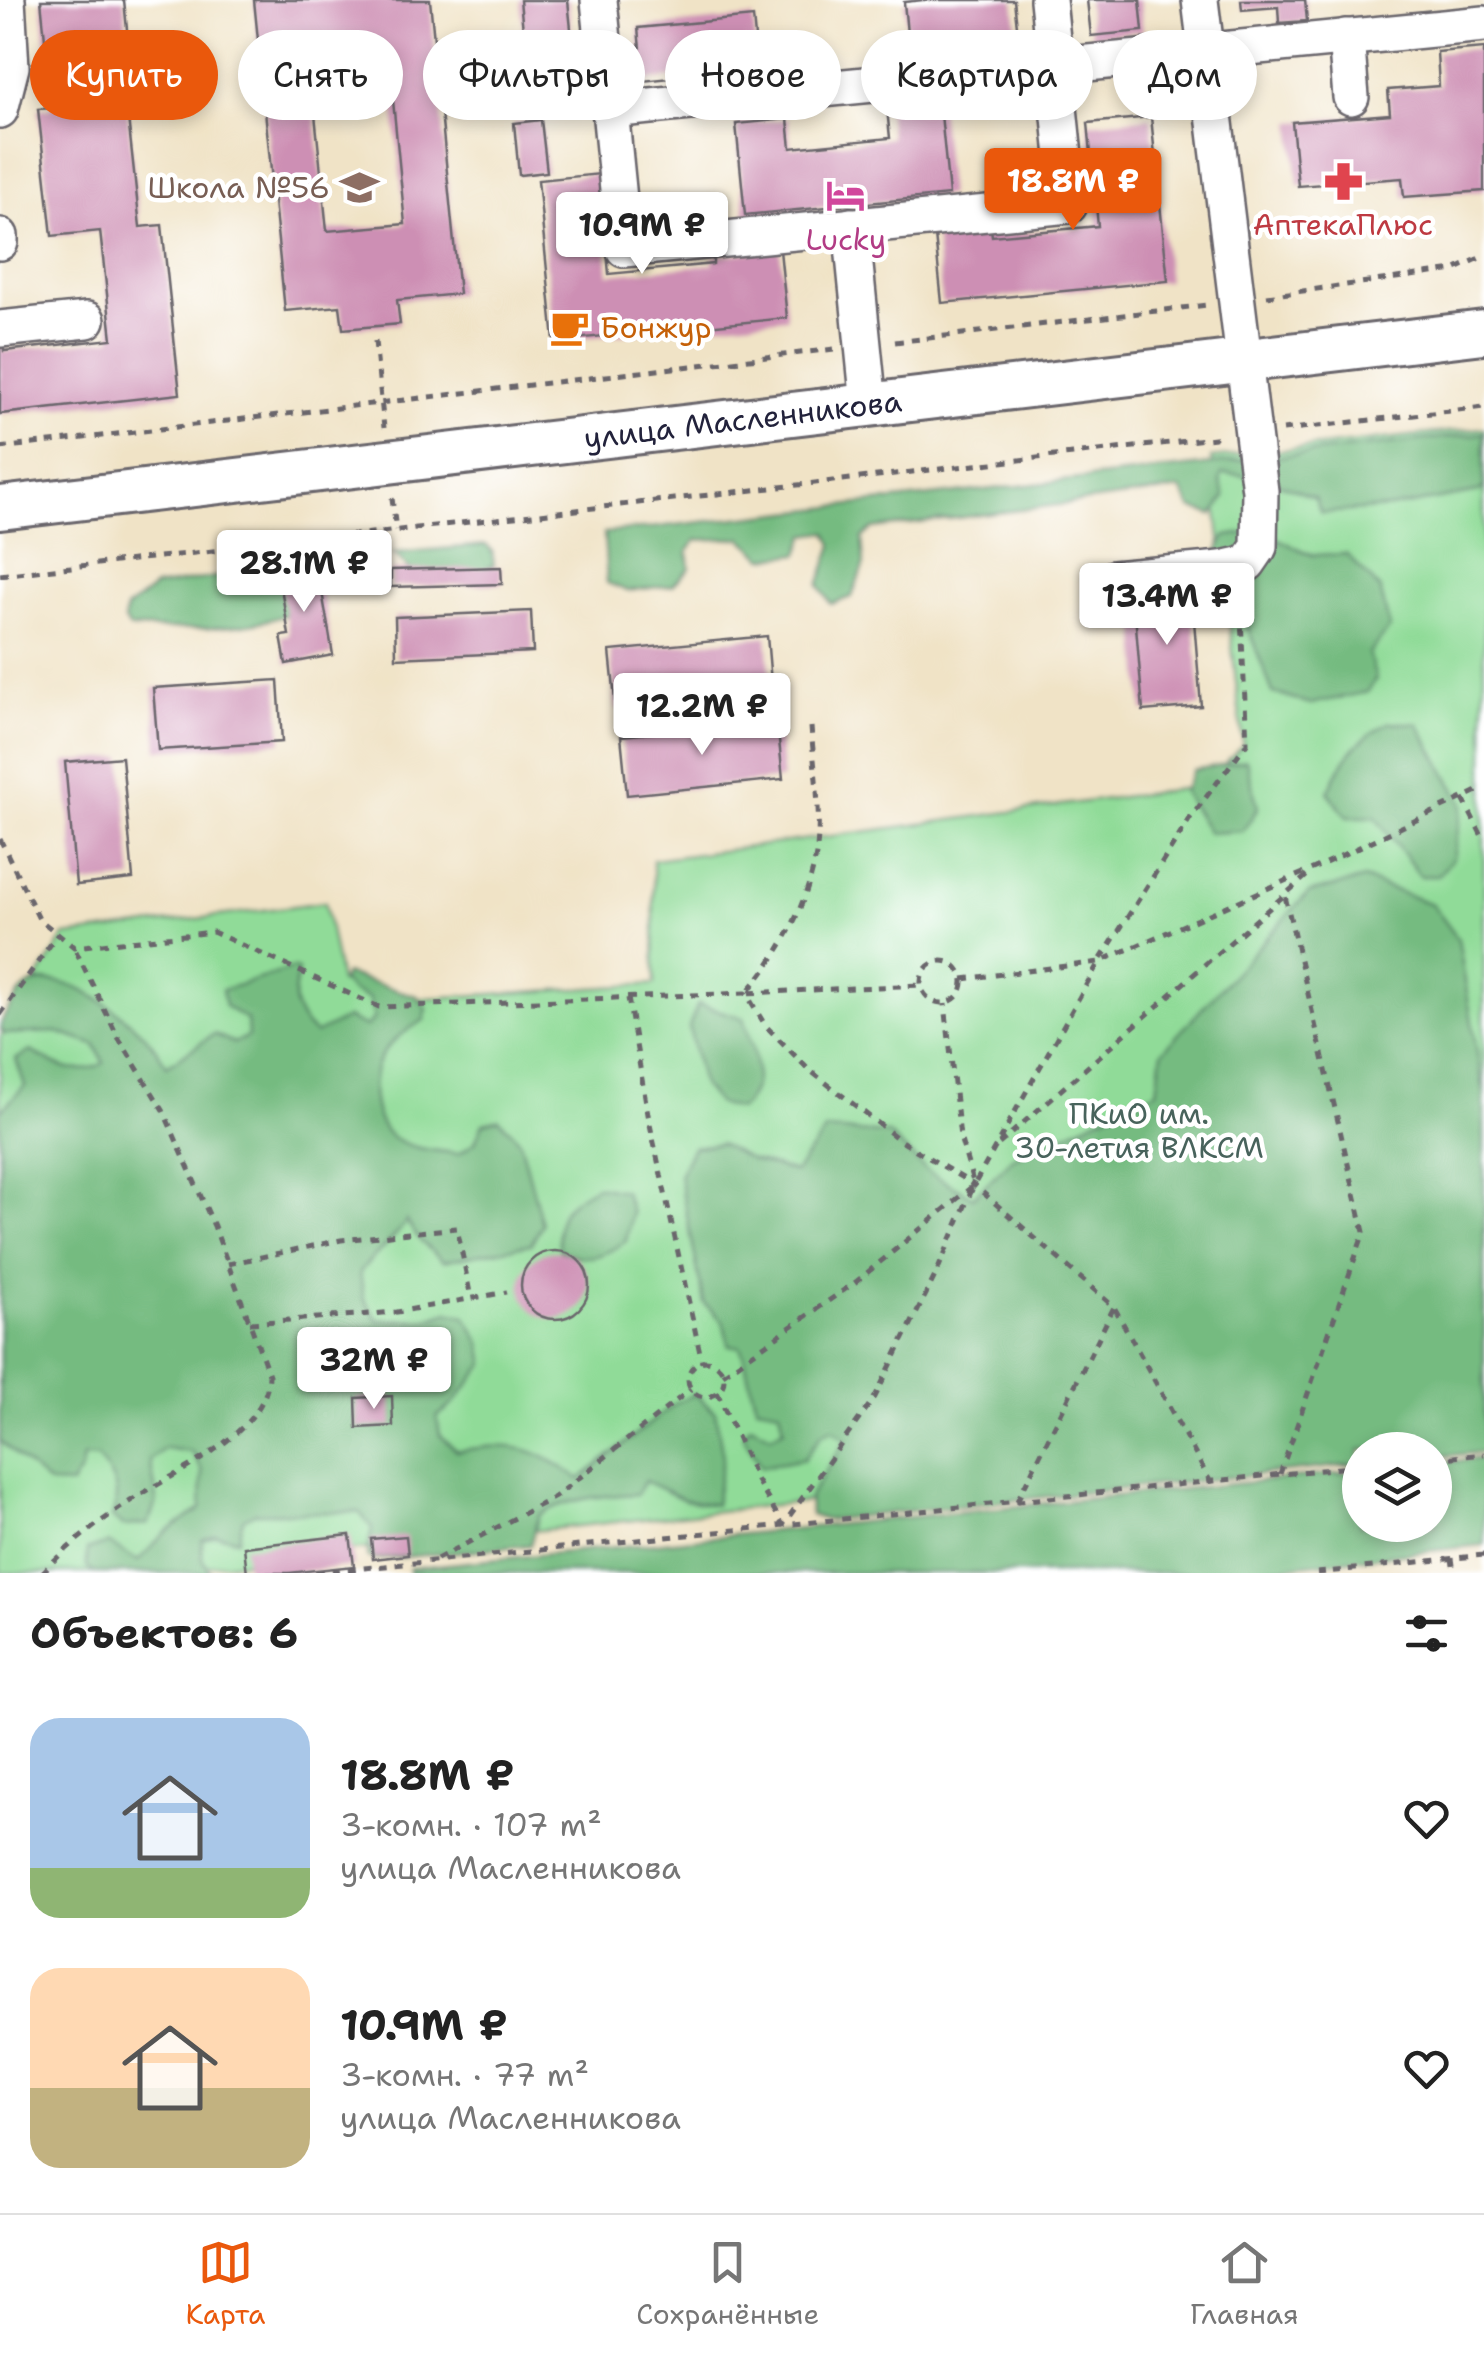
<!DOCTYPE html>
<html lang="ru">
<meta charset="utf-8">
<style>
body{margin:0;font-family:"Shantell Sans",sans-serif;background:#f2f2f2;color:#222;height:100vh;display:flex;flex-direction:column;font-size:38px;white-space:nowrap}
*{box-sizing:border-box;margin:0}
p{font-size:32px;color:#767676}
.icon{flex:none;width:55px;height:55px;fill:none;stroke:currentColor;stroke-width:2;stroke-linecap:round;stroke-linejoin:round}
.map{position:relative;height:1573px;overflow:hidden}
.panel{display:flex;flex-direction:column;background:#fff;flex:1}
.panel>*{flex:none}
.guide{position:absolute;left:30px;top:30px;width:1425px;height:90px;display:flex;gap:20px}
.controls{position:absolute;left:1342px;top:1432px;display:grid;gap:20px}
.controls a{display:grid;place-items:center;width:110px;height:110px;border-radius:50%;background:#fff;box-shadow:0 5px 15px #0003;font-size:50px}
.price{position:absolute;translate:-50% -85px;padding:0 22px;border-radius:10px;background:#fff;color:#222;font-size:32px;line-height:65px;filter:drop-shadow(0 2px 5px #0008)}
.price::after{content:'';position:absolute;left:50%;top:60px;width:30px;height:22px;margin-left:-15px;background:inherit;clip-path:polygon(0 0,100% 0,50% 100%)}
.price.selected{background:#ea580c;color:#fff}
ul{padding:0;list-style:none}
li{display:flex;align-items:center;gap:30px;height:250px;padding:0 30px}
li span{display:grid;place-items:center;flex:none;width:280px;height:200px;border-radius:30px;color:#555}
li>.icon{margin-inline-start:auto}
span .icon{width:120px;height:120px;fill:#fffc;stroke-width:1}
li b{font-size:42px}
h2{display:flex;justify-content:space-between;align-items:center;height:120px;padding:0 30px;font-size:42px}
.pill{padding:0 35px;border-radius:45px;background:#fff;box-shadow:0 5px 15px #0003;font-size:35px;line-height:90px}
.pill.selected{background:#ea580c;color:#fff}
.tab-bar{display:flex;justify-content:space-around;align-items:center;height:140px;border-top:2px solid #e0e0e0;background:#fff;font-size:28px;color:#767676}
.tab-bar a{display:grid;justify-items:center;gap:5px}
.tab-bar .selected{color:#ea580c}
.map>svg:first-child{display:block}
.green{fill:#90db98;stroke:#597e6a;stroke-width:2.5}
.forest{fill:#74bb80;stroke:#4b6e5e;stroke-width:2.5}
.building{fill:#cd8fb4;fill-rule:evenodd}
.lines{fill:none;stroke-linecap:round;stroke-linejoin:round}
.minor-casing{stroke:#6a666c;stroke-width:40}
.major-casing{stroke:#6a666c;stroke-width:48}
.path{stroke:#6a666c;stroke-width:5;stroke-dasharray:8 8;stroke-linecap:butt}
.minor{stroke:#fff;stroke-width:35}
.major{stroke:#fff;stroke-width:42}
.labels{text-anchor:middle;stroke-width:9;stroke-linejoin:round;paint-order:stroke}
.education-label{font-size:30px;fill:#785e54;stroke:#fff;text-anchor:end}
.health-label{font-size:30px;fill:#be3a42;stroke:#fff}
.hotel-label{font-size:30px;fill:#b23c85;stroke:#fff}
.food-label{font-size:30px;fill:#c56008;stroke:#fff;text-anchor:start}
.street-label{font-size:30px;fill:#22223b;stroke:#fff}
.park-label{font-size:30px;fill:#48635c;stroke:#fff}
</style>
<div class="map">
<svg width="1484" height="1573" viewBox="0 0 1484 1573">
<rect width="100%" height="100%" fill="#fff"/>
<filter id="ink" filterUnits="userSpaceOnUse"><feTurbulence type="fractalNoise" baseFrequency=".01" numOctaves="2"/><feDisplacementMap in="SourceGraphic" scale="20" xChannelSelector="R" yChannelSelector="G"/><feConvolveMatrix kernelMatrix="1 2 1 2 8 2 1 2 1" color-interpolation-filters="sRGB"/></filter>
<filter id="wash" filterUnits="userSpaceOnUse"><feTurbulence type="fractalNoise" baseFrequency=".0048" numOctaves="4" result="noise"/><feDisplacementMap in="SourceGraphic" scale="40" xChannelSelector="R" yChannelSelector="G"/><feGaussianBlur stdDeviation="2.25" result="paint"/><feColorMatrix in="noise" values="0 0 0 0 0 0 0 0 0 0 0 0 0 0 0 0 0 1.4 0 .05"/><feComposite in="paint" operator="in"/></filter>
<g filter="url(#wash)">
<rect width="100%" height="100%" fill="#f0e3c6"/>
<polygon class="green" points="1484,428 1484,1429 141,1573 0,1573 0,1037 65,936 325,902 340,982 378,1001 655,984 653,860 1203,786 1243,744 1211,458"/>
<g class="forest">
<path d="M 1484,433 L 1484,487 L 1478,492 L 1389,508 L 1321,513 L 1315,498 C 1285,485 1254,473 1222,474 L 1220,481 L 1225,497 L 1213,515 L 1191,508 L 1181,489 L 873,529 L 862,538 L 864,564 L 852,597 L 831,604 L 819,585 L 833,545 L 827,532 L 806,535 L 799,554 L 764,558 L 742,538 L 696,540 L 688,551 L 690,568 L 673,585 L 627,591 L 607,583 L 604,533 Z"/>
<polygon points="1261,531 1312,555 1346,554 1380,589 1390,628 1369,653 1376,679 1368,692 1311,704 1273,693 1218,551 1226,536"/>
<polygon points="486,545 492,551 494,565 476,572 414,575 394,553"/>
<path d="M 281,566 L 292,573 L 296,610 C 257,631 175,630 130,628 L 124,621 L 126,609 L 155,587 Z"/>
<path d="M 1390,722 L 1418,724 L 1463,803 L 1453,858 L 1438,876 L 1420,876 L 1375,817 L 1347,817 L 1328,792 C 1344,757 1356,739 1390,722 Z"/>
<polygon points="1246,760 1258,808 1243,831 1209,833 1183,792 1193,770"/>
<path d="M 1364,879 L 1432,904 L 1458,939 L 1484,1093 L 1484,1452 L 1435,1457 L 1435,1450 L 1360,1450 L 1360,1464 L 825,1520 L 810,1515 L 809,1497 L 846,1440 L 832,1429 L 821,1435 L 804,1459 L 761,1467 L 743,1435 L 751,1425 L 771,1435 L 784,1429 L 780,1410 L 757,1406 C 748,1386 749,1367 740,1347 L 729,1345 L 723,1321 L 704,1303 L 679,1175 L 693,1147 L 720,1144 L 752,1160 L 795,1172 L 826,1130 L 889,1134 L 927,1171 L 973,1197 L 1013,1158 L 1157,1091 L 1162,1052 L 1308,893 Z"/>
<path d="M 294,968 L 298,970 C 292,1001 291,1012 315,1034 L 347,1018 L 366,1027 L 374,1018 L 369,999 L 351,991 L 342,981 L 345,974 L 417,996 L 427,1009 L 424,1020 C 408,1030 392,1039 382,1055 C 368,1075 371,1121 391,1136 C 410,1150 437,1150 459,1154 L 475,1142 L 483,1123 L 499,1119 L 520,1141 L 542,1224 L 531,1244 L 443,1261 L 421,1242 L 406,1221 C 399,1236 372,1256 360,1272 L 364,1299 L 378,1320 L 426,1320 L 448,1312 L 466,1316 L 481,1344 L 485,1364 L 453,1404 L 437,1417 L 440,1435 L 457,1451 C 516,1441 531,1446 580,1479 L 677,1402 L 695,1394 L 715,1412 L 723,1456 L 715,1505 L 685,1500 L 645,1481 L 637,1494 C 603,1496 569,1497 539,1515 L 530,1545 L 374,1560 L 367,1557 L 372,1528 L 359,1512 L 254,1513 L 243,1519 L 238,1539 L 216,1535 L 202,1540 L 202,1559 L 211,1573 L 94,1573 L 87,1567 L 87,1550 L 108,1543 L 138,1561 L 165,1533 L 201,1509 L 202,1471 L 192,1452 L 165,1448 L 150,1460 L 157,1500 L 148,1524 L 123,1526 L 112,1517 C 121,1491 115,1478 97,1458 L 83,1457 L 81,1470 L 71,1485 L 49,1484 L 0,1441 L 0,1111 L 25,1086 L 16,1059 L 31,1051 C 57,1066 75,1078 104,1063 L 95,1045 L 57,1032 L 5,1034 L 0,1029 C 1,1017 11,1006 18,996 C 48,955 119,1010 144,1035 C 153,1043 160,1056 167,1066 L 214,1034 L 234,1043 L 248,1036 L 247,1020 L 225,1006 L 222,990 Z"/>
<path d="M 698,1004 L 743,1018 C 753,1052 769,1083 739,1109 L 718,1104 L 702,1085 L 689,1027 Z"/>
<path d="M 596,1186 L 624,1191 L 632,1213 L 626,1241 C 603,1257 586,1263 560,1250 C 553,1213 565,1203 596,1186 Z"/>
<polygon points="1484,1458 1484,1545 1229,1573 409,1573 410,1568 1360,1471 1360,1525 1435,1525 1435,1463"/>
</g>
<g id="blocks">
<g class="building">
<polygon points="41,0 124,0 134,98 126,99 140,227 162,225 180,394 0,414 0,342 3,342 4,351 112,339 100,231 52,236 38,109 52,108"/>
<path d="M 254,0 L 430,0 L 459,294 L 397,300 L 400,324 L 343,329 L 340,306 L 285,311 ZM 388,49 L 405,224 L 327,231 L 309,56 Z"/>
<polygon points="520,0 568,0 577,87 529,92"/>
<polygon points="923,0 1014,0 1019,44 909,55 904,2"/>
<polygon points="1087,0 1140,0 1143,31 1091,36"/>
<polygon points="1241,0 1305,0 1307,21 1279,23 1278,7 1242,10"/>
<polygon points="753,17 758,69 643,81 638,28"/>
<polygon points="1484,48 1484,191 1404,197 1402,178 1298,186 1292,122 1390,114 1388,90 1439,86 1437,52"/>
<polygon points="940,104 949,195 745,215 736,124 788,119 791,148 890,138 887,109"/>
<polygon points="1151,117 1168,281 942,303 935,235 991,229 992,236 1098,226 1088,123"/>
<polygon points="541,120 547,172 519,175 514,123"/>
<polygon points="600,174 609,274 713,264 713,256 780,250 787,318 554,341 538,180"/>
<polygon points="317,563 333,655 286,664 281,636 289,635 278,570"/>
<polygon points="501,567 502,584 391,587 391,570"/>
<polygon points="1191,584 1201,706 1143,711 1133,589"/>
<polygon points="531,611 533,652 396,658 395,617"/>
<polygon points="767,636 772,694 616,710 610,651"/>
<polygon points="278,680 282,742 158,750 153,688"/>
<polygon points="777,721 783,779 627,795 621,736"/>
<polygon points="122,757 133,879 76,885 65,762"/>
<circle cx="555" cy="1285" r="34"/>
<polygon points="392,1396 393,1426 357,1428 356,1398"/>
<polygon points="350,1535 354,1566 289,1573 247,1573 244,1547"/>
<polygon points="406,1536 408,1555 373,1559 371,1539"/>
</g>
</g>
</g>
<g filter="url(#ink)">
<use href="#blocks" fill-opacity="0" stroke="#6a666c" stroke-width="2.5"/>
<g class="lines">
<defs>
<g id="minor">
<polyline points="599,0 624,249 1069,205 1048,0"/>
<polyline points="1346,37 1351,97"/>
<polyline points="0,110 11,67 7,0"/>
<polyline points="610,110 1484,24"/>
<polyline points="851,226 869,405"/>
<polyline points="0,236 0,242"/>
<polyline points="0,329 87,320"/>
<polyline points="1113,579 1221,569 1248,563 1259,547 1260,491 1200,0"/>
</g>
<g id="major">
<path id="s1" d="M 0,508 L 1484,332"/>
</g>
</defs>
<use href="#minor" class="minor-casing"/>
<use href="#major" class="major-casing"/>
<g class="path">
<polyline points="1267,296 1454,270 1484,256"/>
<polyline points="375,341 384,428"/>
<polyline points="895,342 1207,305"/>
<polyline points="1283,430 1484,407"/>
<polyline points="0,448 834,349"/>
<polyline points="392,498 396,530"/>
<polyline points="0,575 1223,437"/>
<path d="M 811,727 C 814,770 824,822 814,865 C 803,912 778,958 746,993 L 921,985"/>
<polyline points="1463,799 1484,840"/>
<polyline points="0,839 39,919 74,947 213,932 379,1007 746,993 765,1025 808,1069 901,1141 974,1185 1114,1307 1210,1481"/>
<circle cx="942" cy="982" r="21"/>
<polyline points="963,979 1099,962 1317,867 1484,788"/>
<polyline points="628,998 649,1120 702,1362"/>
<polyline points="0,1015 58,934"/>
<polyline points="999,1144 1311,872"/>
<polyline points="228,1264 341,1240 457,1228 471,1298"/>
<polyline points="250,1323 397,1312 507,1292"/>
<circle cx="706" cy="1379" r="18"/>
<polyline points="723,1374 857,1281 974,1185 960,1137 945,1004"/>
<polyline points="717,1392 756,1479 783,1525 875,1397 936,1274 974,1185 1099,962 1191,817 1247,743 1240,597"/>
<polyline points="1435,1459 1484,1454"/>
<polyline points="1280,1474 1364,1232 1285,896"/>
<polyline points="1017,1501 1114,1307"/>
<polyline points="1452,1558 1454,1573"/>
<polyline points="437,1559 555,1497 691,1389"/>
<path d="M 42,1573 C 69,1544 99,1522 132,1500 C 175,1472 268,1433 269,1375 L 214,1226 L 163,1110 L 118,1037 L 74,947"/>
<polyline points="316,1573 1360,1466"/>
<polyline points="1317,1573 1484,1555"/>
</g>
<use href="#minor" class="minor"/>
<use href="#major" class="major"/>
</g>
</g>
<defs>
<symbol id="pharmacy-bare" viewBox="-9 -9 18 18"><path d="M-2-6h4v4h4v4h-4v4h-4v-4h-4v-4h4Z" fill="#e0444e" stroke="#fff" stroke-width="2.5" paint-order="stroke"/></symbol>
<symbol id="school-bare" viewBox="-9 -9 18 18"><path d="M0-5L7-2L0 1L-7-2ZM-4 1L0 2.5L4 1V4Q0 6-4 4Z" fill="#8d6e63" stroke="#fff" stroke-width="2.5" paint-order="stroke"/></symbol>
<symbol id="hotel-bare" viewBox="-9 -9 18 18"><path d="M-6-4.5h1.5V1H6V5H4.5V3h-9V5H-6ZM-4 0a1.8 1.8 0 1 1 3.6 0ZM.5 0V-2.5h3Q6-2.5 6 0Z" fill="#d1479c" stroke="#fff" stroke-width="2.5" paint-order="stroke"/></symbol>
<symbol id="cafe-bare" viewBox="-9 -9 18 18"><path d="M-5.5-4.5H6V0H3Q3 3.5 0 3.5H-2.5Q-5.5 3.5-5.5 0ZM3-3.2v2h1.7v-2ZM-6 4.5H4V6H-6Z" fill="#e8710a" stroke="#fff" stroke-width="2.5" paint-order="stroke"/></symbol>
</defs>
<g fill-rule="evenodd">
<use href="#pharmacy-bare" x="1316" y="154" width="55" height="55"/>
<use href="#school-bare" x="332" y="160" width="55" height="55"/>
<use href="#hotel-bare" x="818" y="168" width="55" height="55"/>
<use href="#cafe-bare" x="542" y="300" width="55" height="55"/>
</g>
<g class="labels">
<g class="education-label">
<text x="330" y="198">Школа №56</text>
</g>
<g class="health-label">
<text x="1343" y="235">АптекаПлюс</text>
</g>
<g class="hotel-label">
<text x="846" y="250">Lucky</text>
</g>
<g class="food-label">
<text x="600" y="338">Бонжур</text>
</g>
<g class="street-label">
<text dy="10" stroke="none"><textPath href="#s1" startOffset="748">улица Масленникова</textPath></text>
</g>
<g class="park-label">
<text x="1139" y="1124">ПКиО им.<tspan x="1139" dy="34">30-летия ВЛКСМ</tspan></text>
</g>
</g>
</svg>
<div class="controls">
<a><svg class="icon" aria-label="layers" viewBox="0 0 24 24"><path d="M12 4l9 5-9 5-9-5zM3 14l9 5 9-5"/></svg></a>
</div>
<b class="price selected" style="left:1073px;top:233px">18.8M ₽</b>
<b class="price" style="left:642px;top:277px">10.9M ₽</b>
<b class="price" style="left:304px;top:615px">28.1M ₽</b>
<b class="price" style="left:1167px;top:648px">13.4M ₽</b>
<b class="price" style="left:702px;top:758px">12.2M ₽</b>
<b class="price" style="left:374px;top:1412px">32M ₽</b>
<div class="guide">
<a class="pill selected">Купить</a>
<a class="pill">Снять</a>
<a class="pill">Фильтры</a>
<a class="pill">Новое</a>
<a class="pill">Квартира</a>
<a class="pill">Дом</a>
</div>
</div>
<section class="panel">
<h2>Объектов: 6<svg class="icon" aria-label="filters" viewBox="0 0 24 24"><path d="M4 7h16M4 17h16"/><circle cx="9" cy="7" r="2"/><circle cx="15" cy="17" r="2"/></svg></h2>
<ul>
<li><span style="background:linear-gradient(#a9c7e8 75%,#8fb573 0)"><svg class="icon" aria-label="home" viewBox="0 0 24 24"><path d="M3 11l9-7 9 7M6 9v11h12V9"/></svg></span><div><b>18.8M ₽</b><p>3-комн. · 107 m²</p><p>улица Масленникова</p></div><svg class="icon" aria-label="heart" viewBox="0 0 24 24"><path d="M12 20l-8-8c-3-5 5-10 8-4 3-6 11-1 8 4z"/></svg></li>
<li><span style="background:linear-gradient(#ffd9b3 60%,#c2b280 0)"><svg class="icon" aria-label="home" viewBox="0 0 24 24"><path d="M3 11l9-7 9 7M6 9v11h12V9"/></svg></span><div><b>10.9M ₽</b><p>3-комн. · 77 m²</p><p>улица Масленникова</p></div><svg class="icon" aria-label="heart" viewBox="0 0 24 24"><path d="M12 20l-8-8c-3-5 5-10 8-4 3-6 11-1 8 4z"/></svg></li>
</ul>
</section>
<nav class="tab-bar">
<a class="selected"><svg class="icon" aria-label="map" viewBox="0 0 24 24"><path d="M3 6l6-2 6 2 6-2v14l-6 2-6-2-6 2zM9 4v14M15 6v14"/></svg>Карта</a>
<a><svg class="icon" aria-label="saved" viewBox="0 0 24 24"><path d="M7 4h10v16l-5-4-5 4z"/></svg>Сохранённые</a>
<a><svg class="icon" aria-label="home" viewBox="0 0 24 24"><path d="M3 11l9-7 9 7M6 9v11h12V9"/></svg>Главная</a>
</nav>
